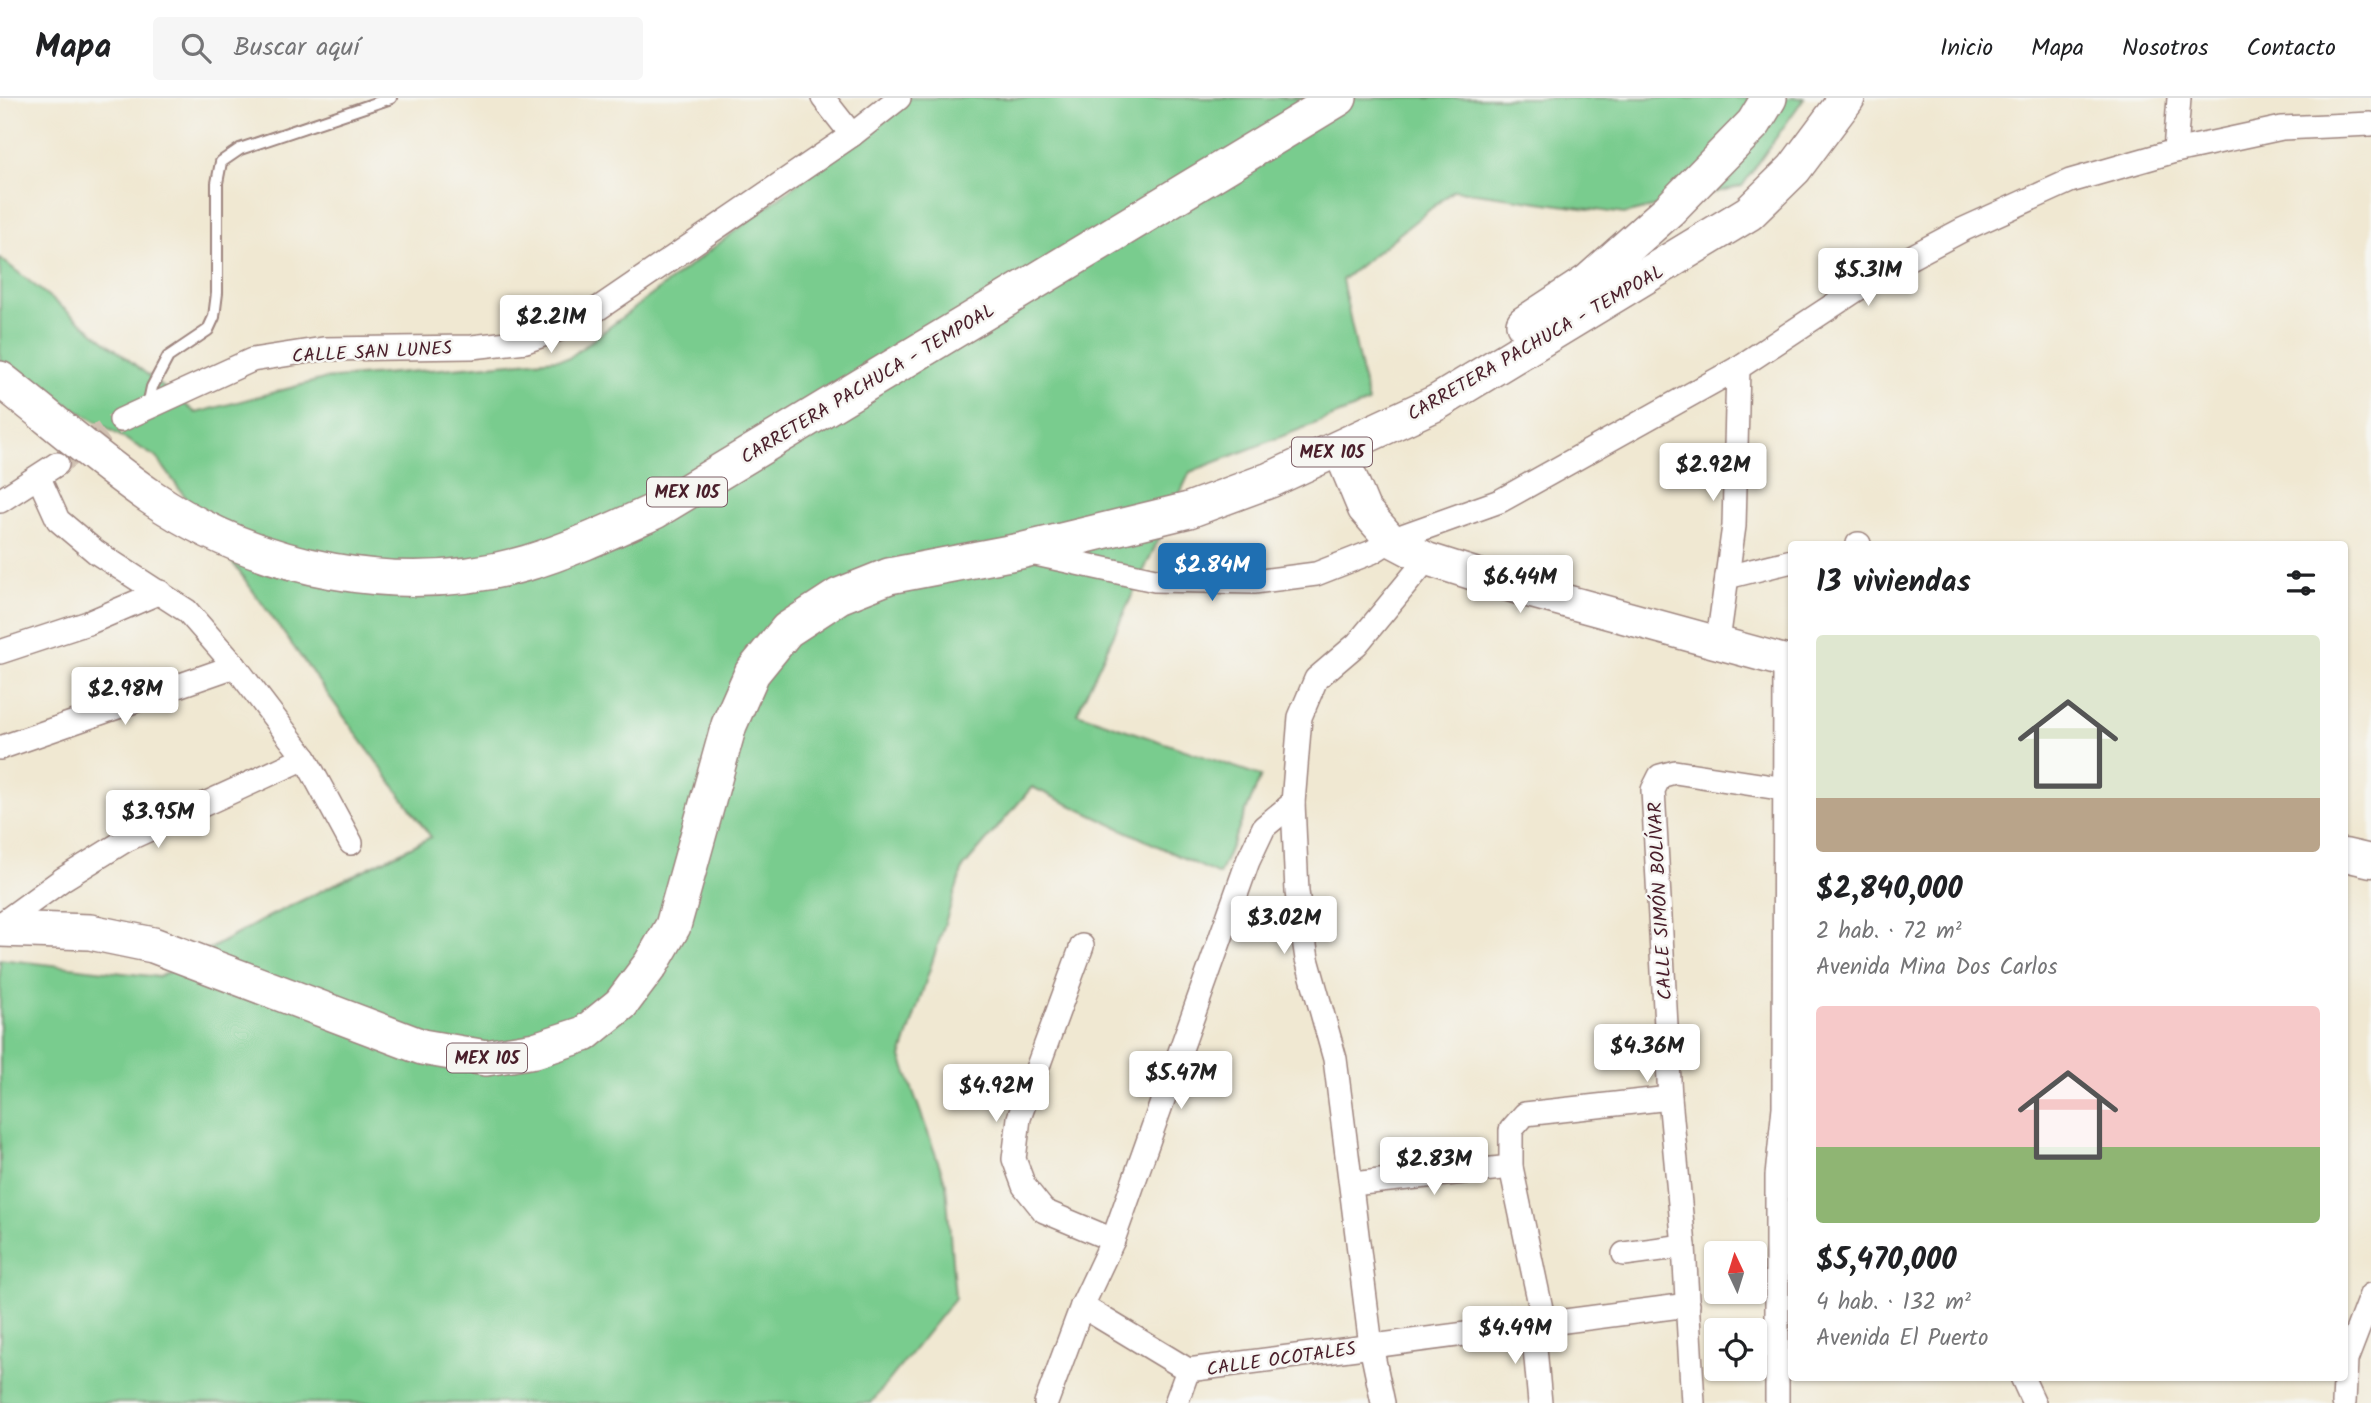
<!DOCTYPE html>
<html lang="es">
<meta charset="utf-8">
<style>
body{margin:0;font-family:Kalam,sans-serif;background:#f6f6f6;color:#202124;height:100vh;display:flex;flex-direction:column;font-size:26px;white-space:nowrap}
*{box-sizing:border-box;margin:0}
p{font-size:23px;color:#757577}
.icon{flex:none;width:38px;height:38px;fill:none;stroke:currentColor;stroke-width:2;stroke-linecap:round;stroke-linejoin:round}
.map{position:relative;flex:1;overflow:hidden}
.details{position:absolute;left:1788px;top:443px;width:560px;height:840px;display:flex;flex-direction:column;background:#fff;border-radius:7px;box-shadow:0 2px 5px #0004}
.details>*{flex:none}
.needle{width:46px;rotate:356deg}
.controls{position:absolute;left:1704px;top:1143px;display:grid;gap:14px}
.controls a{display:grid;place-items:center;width:63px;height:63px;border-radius:7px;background:#fff;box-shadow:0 2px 5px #0004;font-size:35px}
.price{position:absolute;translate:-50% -60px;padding:0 16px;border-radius:7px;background:#fff;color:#222;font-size:23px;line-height:46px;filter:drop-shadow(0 2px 4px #0008)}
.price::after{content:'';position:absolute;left:50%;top:42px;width:21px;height:16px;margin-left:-10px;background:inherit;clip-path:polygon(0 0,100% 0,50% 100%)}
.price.active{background:#1f6fb2;color:#fff}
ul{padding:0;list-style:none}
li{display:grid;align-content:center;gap:14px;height:371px;padding:0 28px}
li span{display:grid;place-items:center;height:217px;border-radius:7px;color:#555}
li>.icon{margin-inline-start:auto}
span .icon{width:126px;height:126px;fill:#fffc;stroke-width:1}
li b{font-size:30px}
h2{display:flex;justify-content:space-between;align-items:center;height:84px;padding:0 28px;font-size:30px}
header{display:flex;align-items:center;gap:42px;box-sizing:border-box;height:98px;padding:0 35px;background:#fff;border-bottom:2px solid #e0e0e0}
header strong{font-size:33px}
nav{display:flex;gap:38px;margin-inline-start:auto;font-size:24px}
.search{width:490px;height:63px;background:#f6f6f6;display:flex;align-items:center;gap:18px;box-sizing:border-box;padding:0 24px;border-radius:7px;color:#757577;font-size:26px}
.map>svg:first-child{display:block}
.green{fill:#79cc8e;stroke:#62765c;stroke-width:2}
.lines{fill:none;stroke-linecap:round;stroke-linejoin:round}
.street-tunnel{stroke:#cfc0b1;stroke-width:23;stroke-dasharray:23 11;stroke-linecap:butt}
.lane-casing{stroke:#9d847e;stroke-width:14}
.street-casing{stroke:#9d847e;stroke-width:26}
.secondary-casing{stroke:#9d847e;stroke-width:35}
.primary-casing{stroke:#9d847e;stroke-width:38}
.lane{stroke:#fff;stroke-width:10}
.street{stroke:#fff;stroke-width:23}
.secondary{stroke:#fff;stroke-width:32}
.primary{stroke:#fff;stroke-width:35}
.labels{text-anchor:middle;stroke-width:5;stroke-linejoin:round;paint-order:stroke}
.shield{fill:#f6f6f2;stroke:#7e6067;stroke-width:2}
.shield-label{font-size:18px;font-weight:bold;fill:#4a1f2b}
.street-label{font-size:19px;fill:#4a1f2b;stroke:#f6f6f2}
</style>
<header>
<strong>Mapa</strong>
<div class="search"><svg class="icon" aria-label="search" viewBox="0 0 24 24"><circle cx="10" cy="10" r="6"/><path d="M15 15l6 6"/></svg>Buscar aquí</div>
<nav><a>Inicio</a><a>Mapa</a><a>Nosotros</a><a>Contacto</a></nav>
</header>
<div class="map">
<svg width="2371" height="1305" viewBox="0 0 2371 1305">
<rect width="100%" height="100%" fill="#f6f6f2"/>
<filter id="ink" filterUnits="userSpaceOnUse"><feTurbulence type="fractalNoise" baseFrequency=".0143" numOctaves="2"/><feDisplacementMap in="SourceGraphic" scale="14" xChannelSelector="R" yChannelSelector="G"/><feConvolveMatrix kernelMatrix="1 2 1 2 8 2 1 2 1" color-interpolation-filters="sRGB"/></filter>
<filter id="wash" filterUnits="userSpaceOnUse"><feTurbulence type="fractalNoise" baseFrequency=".00686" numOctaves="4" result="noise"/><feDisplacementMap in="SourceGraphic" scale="28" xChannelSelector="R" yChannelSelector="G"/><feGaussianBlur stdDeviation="1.57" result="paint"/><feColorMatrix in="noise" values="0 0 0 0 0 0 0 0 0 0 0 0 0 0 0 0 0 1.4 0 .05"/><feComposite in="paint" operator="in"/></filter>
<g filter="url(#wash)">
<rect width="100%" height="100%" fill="#f0e8d2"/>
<polygon class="green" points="909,0 1804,0 1742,88 1624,116 1454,92 1342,182 1368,305 1190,374 1077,615 1261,678 1219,777 1032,689 963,770 901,959 946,1086 955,1200 871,1305 0,1305 0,861 159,879 270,818 431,739 157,360 0,266 0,160 196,315 324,281 569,260"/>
</g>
<g filter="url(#ink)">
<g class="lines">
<polyline class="street-tunnel" points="57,366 121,322"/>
<defs>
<polyline id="lane" points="148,308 152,289 168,259 208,232 214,219 217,195 217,85 221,64 240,51 391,0"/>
<g id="street">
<polyline points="823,0 852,37"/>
<polyline points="2175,53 2179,0"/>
<polyline points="121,322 252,262 323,251 472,249 526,243 577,225 852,37 899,0"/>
<polyline points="39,380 58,422 96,454 187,513 235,568 305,660 351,745"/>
<polyline points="0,403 57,366"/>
<polyline points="1858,446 1859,446"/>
<polyline points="1031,455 1155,482 1254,484 1316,476 1372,454 1391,442 1500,403 1738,270 1885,173 1964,131 2070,83 2175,53 2282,30 2371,26"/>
<polyline points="1727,479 1792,463"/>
<polyline points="1718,543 1734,428 1738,270"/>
<polyline points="0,554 88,525 160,494"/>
<polyline points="0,650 235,568"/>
<polyline points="0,827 63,781 126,742 305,660"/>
<polyline points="1082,848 1019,1020 1014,1061 1024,1088 1044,1113 1113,1142"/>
<polyline points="1352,1086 1511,1069"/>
<polyline points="1624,1156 1684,1148"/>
<polyline points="1082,1208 1188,1272 1688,1207"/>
<polyline points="1544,1225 1511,1069 1511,1032 1525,1016 1670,1000"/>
<polyline points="1533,1227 1540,1305"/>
<polyline points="2022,1279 2034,1305"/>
<polyline points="1046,1305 1082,1208 1113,1142 1248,763 1264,729 1293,705"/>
<polyline points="1176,1305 1188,1272"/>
<polyline points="1383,1305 1371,1248 1335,961 1307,861 1297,794 1293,705 1300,619 1316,581 1357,546 1427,461"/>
<polyline points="1693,1305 1684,1148 1670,1000 1653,692 1660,678 1675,674 1792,692"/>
<polyline points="1777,1305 1777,1078 1784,1009 1785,563"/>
<polyline points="2344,1305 2346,1262 2371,1197"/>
</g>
<g id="secondary">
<polyline points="1339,351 1364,411 1391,442 1427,461 1525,492 1792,565"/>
<polyline points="2345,757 2371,763"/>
</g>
<g id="primary">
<polyline points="1524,226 1588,184 1669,112 1754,25 1769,0"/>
<path d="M 0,281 C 50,320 99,363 151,399 C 258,472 401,501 527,465 C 571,452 613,432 655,413 L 1339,0"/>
<polyline points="0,831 90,834 153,847 422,949 486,960 535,952 584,936 621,906 651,866 673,828 729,627 752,575 787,532 839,498 889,478 1020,453 1189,412 1270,382 1436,305 1749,115 1794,71 1847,0"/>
</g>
</defs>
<use href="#lane" class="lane-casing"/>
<use href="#street" class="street-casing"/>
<use href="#secondary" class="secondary-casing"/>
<use href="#primary" class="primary-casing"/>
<use href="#lane" class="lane"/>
<use href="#street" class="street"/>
<use href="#secondary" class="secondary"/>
<use href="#primary" class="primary"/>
</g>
</g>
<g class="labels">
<g class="shield">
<rect x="1292" y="339.5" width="80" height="29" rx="5"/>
<rect x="647" y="379.5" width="80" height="29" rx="5"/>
<rect x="447" y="945.5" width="80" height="29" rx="5"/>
</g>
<g class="shield-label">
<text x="1332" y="360">MEX 105</text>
<text x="687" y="400">MEX 105</text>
<text x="487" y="966">MEX 105</text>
</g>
<g class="street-label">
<text transform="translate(1535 244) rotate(-30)" y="7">CARRETERA PACHUCA - TEMPOAL</text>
<text transform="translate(372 253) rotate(-3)" y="7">CALLE SAN LUNES</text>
<text transform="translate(867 285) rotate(-31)" y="7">CARRETERA PACHUCA - TEMPOAL</text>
<text transform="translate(1659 803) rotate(-93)" y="7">CALLE SIMÓN BOLÍVAR</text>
<text transform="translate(1281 1260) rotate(-8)" y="7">CALLE OCOTALES</text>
</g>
</g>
</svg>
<div class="controls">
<a><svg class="needle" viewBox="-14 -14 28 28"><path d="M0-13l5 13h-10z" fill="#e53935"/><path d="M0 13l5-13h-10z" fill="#757577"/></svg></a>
<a><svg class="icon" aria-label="locate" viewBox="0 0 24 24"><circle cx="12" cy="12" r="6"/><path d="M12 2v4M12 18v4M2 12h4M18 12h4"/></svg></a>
</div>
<b class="price" style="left:1868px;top:210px">$5.31M</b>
<b class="price" style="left:551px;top:257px">$2.21M</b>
<b class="price" style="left:1713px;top:405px">$2.92M</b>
<b class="price active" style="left:1212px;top:505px">$2.84M</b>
<b class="price" style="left:1520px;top:517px">$6.44M</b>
<b class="price" style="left:125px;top:629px">$2.98M</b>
<b class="price" style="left:158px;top:752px">$3.95M</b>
<b class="price" style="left:1284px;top:858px">$3.02M</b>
<b class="price" style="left:1647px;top:986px">$4.36M</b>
<b class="price" style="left:1181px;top:1013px">$5.47M</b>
<b class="price" style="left:996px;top:1026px">$4.92M</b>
<b class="price" style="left:1434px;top:1099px">$2.83M</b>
<b class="price" style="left:1515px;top:1268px">$4.49M</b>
<section class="details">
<h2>13 viviendas<svg class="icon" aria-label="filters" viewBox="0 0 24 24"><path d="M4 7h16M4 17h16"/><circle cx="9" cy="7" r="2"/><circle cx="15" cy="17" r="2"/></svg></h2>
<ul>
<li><span style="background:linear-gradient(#dfe7d0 75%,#b9a48a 0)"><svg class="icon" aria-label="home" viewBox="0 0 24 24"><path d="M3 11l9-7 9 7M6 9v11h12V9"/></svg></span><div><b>$2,840,000</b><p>2 hab. · 72 m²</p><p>Avenida Mina Dos Carlos</p></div></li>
<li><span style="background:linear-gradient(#f6c9c9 65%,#8fb573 0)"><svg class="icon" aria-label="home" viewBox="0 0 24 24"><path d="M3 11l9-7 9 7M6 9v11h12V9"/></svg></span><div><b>$5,470,000</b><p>4 hab. · 132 m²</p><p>Avenida El Puerto</p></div></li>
</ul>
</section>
</div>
